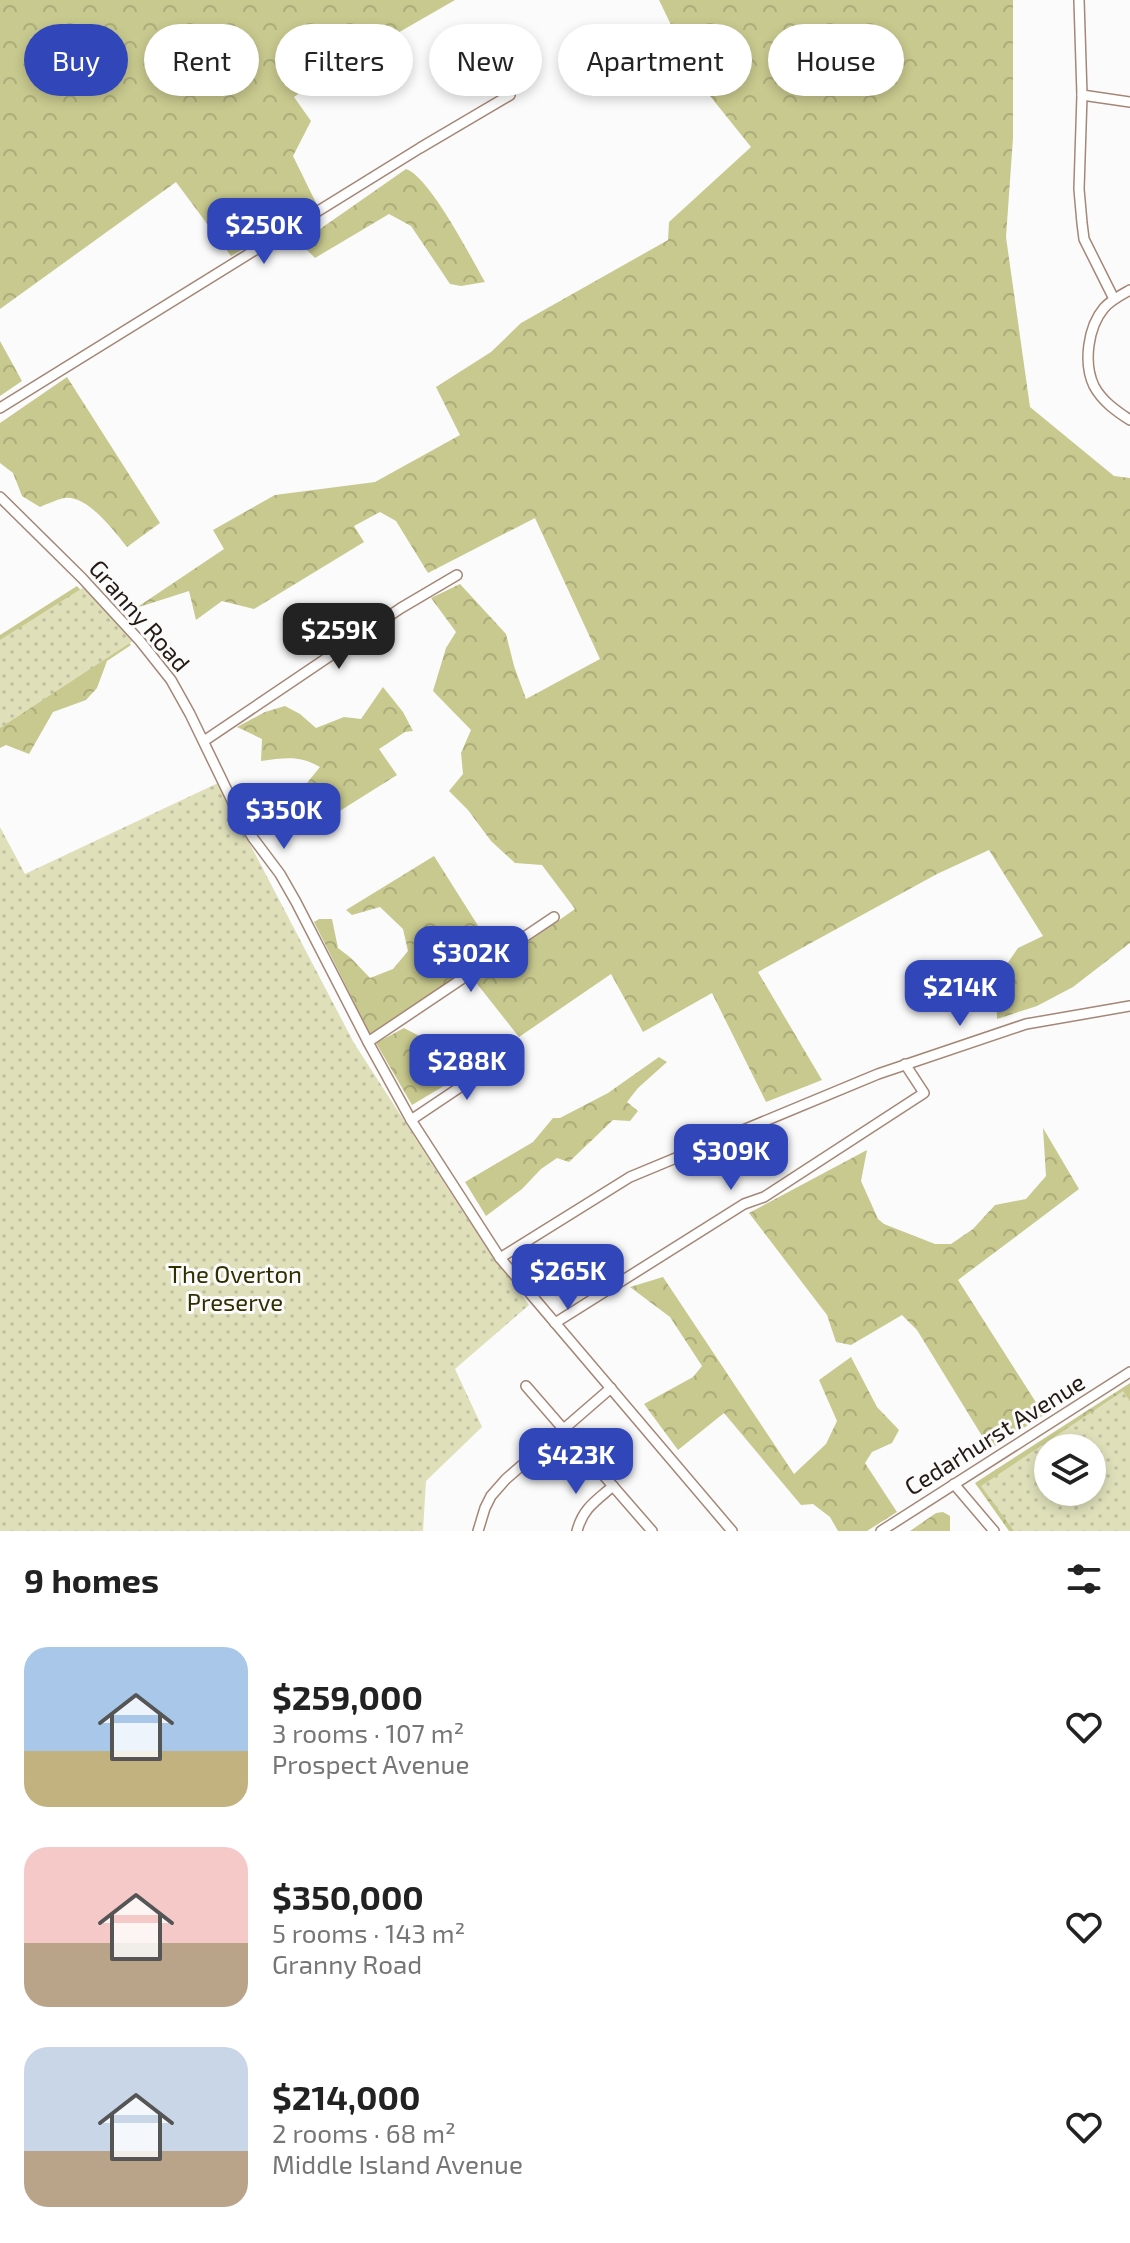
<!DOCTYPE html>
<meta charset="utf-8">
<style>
body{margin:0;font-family:"Exo 2",sans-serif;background:#f2f2f2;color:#222;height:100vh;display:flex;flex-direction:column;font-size:30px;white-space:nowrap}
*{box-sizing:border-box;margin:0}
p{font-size:26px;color:#767676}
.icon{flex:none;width:44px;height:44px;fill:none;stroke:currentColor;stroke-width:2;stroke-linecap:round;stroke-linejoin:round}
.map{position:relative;height:1531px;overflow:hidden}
.sheet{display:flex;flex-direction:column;background:#fff;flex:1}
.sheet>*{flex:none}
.banner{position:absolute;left:24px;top:24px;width:1082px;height:72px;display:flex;gap:16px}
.controls{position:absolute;left:1034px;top:1434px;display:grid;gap:16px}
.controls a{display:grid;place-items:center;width:72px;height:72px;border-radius:50%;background:#fff;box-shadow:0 4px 12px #0003;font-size:40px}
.price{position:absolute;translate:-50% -68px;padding:0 18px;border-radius:16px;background:#3147b9;color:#fff;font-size:26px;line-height:52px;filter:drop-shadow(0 2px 4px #0008)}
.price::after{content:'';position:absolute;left:50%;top:48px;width:24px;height:18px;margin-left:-12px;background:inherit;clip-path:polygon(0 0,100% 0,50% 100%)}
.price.active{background:#222;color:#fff}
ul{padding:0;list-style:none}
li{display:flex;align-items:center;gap:24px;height:200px;padding:0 24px}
li span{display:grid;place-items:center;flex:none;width:224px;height:160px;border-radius:24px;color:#555}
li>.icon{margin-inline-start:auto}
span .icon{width:96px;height:96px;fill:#fffc;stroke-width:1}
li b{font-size:34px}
h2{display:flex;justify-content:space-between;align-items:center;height:96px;padding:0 24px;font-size:34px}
.chip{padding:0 28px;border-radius:36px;background:#fff;box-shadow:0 4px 12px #0003;font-size:28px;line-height:72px}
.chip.active{background:#3147b9;color:#fff}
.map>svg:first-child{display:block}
.forest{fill:url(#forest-crowns)}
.park{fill:url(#park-dots);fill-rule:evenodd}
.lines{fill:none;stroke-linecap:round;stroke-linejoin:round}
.minor-casing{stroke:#a48776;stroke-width:12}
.minor{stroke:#fff;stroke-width:9}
.labels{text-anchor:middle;stroke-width:6;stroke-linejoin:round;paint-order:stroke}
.street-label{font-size:24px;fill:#241913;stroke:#fbfbfb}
.park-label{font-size:24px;fill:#302f00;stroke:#fbfbfb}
</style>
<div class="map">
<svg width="1130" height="1531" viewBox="0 0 1130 1531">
<defs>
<pattern id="forest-crowns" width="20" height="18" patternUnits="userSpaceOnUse" patternTransform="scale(2)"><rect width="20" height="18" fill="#c8c98e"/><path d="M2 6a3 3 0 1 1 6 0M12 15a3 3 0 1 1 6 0" fill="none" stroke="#acac7a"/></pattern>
<pattern id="park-dots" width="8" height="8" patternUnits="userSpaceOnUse" patternTransform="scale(2)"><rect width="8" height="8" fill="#dfe0ba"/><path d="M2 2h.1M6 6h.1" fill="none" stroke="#bfc09f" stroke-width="1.8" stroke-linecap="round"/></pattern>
</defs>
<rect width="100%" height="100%" fill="#fbfbfb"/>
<g class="forest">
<polygon points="0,0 455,0 396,34 402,55 355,87 334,68 294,97 311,121 293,156 318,207 231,256 176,182 0,309"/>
<polygon points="659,0 1013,0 1013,138 1006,237 1030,407 1114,476 1130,478 1130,943 1073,987 1037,1006 997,1019 996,980 1018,948 1043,936 989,850 937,874 758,972 822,1080 766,1102 712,993 643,1032 611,974 519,1037 474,980 575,909 542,865 515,863 491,841 468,810 449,791 463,774 461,753 471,730 433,691 446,648 456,632 431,598 460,584 506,634 514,666 526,699 600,659 535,518 428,573 396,521 380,512 354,526 364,542 254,609 222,601 196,620 189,591 136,608 224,549 213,530 275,495 375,482 460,435 436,387 491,352 521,323 668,240 669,222 751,147 698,81"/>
<path d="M 406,169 C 430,177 471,258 485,282 L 461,286 L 450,284 L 411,226 L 389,214 L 315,258 L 300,243 Z"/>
<polygon points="0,341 22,381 0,396"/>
<path d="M 67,377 L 160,523 L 127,547 C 114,531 87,494 64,498 C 56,500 47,504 40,507 L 22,496 L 13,473 L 0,463 L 0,423 Z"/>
<polygon points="77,586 131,645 107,661 97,688 86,700 53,712 29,754 6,745 0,748 0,635"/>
<path d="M 383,687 L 403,712 L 413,731 L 405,732 L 379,749 L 397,775 L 327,819 L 314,800 L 302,789 L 320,767 C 299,755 285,758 261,761 L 262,739 L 237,727 L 265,712 L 285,706 L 300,714 L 316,728 L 344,717 L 361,719 Z"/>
<polygon points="434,856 494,951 370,1034 314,922 319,919 332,919 338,948 351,958 370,978 393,969 408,951 403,929 380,907 352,915 346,910"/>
<polygon points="404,1028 427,1040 457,1078 412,1105 376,1043"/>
<polygon points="659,1057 667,1062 638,1088 627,1102 638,1111 630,1121 613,1120 569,1162 557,1158 541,1169 522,1189 486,1216 465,1182 533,1142 553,1118 560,1118 608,1093"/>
<polygon points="1043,1128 1079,1189 958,1280 1044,1415 990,1449 917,1330 902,1315 851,1345 836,1342 827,1315 749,1213 867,1150 861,1181 878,1219 884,1224 935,1244 951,1244 973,1229 995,1205 1026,1199 1046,1176"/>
<polygon points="663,1277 794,1474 826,1444 837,1421 819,1380 851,1357 877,1407 899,1430 892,1443 872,1452 865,1463 897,1512 867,1531 838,1531 830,1517 813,1504 801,1505 724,1413 678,1450 644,1404 693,1377 702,1366 670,1317 630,1287"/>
<polygon points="1130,1383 1130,1414 1048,1448 1019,1531 1009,1531 975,1483"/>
<polygon points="943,1512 950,1516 950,1531 910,1531 936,1513"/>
</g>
<g class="park">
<polygon points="84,587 133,641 0,728 0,640"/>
<polygon points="218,783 354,1043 465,1215 529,1305 455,1369 482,1427 426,1481 423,1531 0,1531 0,827 25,874"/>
<path d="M 1123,1391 L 1130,1401 L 1130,1531 L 1014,1531 L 981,1486 ZM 1048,1448 L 1092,1448 L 1092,1492 L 1048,1492 Z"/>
</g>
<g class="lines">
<defs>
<g id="minor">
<polyline points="1079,0 1082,95 1079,189 1082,223 1084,239 1114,299"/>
<polyline points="1082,95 1130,102"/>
<path d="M 1130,290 C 1121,295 1111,300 1104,308 C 1088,327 1083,363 1094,386 C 1102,401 1116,411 1130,420"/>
<polyline points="0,408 420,148 510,95"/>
<polyline points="0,497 82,578 140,641 171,680 190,714 238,813 253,838 280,874 296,902 368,1042 411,1120 500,1258 732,1531"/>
<polyline points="204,741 401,608 457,575"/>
<polyline points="368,1042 554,917"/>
<polyline points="411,1120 505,1057"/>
<polyline points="500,1258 630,1177 878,1074 1026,1024 1130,1006"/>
<polyline points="555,1323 744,1204 764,1197 924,1093 905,1064"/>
<polyline points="526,1386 652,1531"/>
<polyline points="954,1484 994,1531"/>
<polyline points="478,1531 485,1508 491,1496 506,1479 611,1388"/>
<path d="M 577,1531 C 583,1508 596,1501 613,1486"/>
<polyline points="881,1531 1130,1372"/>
</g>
</defs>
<use href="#minor" class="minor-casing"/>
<use href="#minor" class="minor"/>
</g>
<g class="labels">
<g class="street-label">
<text transform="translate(139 616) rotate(49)" y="8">Granny Road</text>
<text transform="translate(995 1435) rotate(-32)" y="8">Cedarhurst Avenue</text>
</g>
<g class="park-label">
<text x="235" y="1283">The Overton<tspan x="235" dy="28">Preserve</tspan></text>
</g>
</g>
</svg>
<div class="controls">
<a><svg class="icon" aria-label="layers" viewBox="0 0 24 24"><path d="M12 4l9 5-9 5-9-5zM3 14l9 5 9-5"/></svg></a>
</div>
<b class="price" style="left:264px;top:266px">$250K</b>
<b class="price active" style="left:339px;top:671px">$259K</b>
<b class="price" style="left:284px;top:851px">$350K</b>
<b class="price" style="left:471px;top:994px">$302K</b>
<b class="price" style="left:960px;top:1028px">$214K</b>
<b class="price" style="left:467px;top:1102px">$288K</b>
<b class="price" style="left:731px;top:1192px">$309K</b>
<b class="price" style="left:568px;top:1312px">$265K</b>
<b class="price" style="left:576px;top:1496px">$423K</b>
<div class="banner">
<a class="chip active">Buy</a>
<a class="chip">Rent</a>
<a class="chip">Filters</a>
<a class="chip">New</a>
<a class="chip">Apartment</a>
<a class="chip">House</a>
</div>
</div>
<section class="sheet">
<h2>9 homes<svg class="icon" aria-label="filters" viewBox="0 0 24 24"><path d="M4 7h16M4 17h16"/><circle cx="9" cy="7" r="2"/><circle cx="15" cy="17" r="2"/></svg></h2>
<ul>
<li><span style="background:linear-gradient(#a9c7e8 65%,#c2b280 0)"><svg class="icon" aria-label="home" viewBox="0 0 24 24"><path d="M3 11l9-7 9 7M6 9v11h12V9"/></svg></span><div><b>$259,000</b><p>3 rooms · 107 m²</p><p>Prospect Avenue</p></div><svg class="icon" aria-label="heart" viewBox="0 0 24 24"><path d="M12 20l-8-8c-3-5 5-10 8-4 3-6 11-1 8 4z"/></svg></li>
<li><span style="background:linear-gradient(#f6c9c9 60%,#b9a48a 0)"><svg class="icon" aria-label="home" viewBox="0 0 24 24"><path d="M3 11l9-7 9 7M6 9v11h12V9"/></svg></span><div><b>$350,000</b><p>5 rooms · 143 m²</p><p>Granny Road</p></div><svg class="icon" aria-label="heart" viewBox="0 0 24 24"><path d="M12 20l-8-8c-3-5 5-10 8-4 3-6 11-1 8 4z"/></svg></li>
<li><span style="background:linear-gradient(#c9d6e8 65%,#b9a48a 0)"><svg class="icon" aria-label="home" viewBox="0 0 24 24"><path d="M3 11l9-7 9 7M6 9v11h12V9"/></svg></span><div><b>$214,000</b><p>2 rooms · 68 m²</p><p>Middle Island Avenue</p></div><svg class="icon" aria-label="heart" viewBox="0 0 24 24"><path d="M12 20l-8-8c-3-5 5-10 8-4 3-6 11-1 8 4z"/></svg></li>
</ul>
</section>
